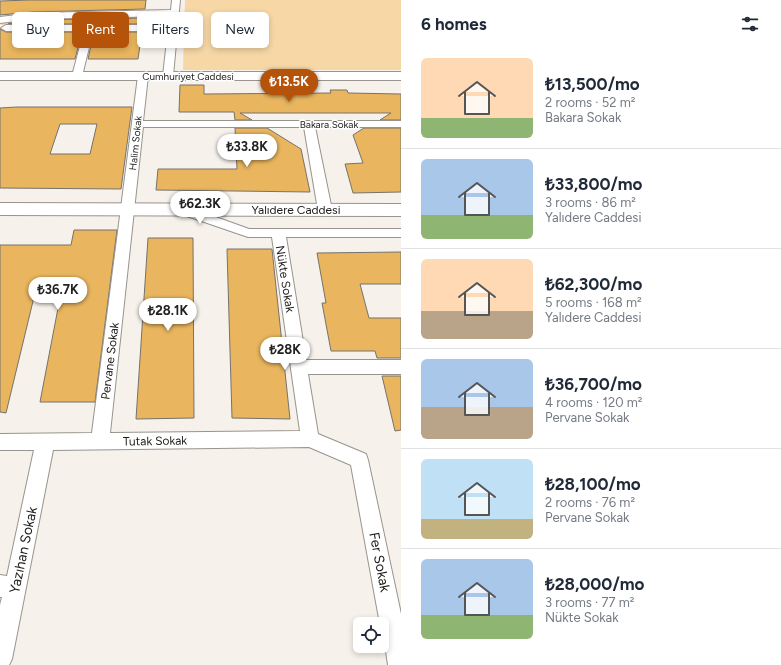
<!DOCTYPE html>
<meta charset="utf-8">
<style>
body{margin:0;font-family:Figtree,sans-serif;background:#f6f6f7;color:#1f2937;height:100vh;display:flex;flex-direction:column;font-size:15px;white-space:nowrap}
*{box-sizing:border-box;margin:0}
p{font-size:13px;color:#747a83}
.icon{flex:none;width:22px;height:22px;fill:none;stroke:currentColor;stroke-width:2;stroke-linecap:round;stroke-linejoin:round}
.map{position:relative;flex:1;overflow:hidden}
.panel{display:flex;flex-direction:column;background:#fff;width:380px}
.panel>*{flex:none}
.guide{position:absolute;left:12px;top:12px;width:329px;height:36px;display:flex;gap:8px}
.controls{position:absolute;left:353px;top:617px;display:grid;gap:8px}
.controls a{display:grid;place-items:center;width:36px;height:36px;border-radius:6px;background:#fff;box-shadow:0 2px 6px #0003;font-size:20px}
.price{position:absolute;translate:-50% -34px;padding:0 9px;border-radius:14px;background:#fff;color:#222;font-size:13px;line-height:26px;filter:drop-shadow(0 1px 2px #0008)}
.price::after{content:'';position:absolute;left:50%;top:24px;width:12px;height:9px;margin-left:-6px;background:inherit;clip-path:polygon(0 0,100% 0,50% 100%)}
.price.on{background:#b45309;color:#fff}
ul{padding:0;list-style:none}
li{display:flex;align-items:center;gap:12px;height:100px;padding:0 20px}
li+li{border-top:1px solid #e0e1e3}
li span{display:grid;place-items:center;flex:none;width:112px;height:80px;border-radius:6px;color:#555}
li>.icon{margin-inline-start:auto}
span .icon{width:48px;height:48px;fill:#fffc;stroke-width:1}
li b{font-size:17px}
h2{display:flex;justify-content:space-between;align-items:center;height:48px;padding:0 20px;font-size:17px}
.pill{padding:0 14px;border-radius:6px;background:#fff;box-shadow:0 2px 6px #0003;font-size:14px;line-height:36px}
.pill.on{background:#b45309;color:#fff}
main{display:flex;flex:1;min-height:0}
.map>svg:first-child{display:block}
.green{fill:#f7d7a5}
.building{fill:#e9b55e;stroke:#76726c;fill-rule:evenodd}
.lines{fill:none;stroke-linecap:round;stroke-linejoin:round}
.street-casing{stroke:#98948d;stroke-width:2}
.secondary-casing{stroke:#98948d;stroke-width:2}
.street{fill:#fff;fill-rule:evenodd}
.secondary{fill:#fff;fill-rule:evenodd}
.labels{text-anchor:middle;stroke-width:3;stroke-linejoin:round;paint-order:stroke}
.far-street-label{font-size:10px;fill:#1d1b19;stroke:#fff}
.street-label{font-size:12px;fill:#1d1b19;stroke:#fff}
.near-street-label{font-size:14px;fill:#1d1b19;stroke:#fff}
</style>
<main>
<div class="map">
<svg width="401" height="665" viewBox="0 0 401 665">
<rect width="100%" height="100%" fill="#f6f1ea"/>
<g class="green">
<polygon points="185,0 401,0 401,70 183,70"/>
<path d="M 154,17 L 153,25 L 0,25 C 17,14 127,17 154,17 Z"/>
</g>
<g class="building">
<polygon points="30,0 146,0 145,9 33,12 0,15 0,1"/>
<polygon points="144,18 143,24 8,24 33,20"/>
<polygon points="0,29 6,32 82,32 75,59 0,59"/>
<polygon points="94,32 142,32 138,59 88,59"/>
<polygon points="180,85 204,85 204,94 331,93 330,90 347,90 348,93 401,94 401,120 380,120 391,113 240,113 252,120 235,120 234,112 179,112"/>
<path d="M 17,107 L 132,107 L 121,189 L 0,188 L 0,108 ZM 60,124 L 97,124 L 90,154 L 50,154 Z"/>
<polygon points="235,128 267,128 301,149 310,192 156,190 158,169 237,169"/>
<polygon points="364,128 401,128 401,192 353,193 345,164 363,163 353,135"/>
<polygon points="74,230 117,230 95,402 40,402 59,303 34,297 6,413 0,412 0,245 71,245"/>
<polygon points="148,238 193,238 194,418 136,419"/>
<polygon points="227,249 272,249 290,419 232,418"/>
<polygon points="401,252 401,284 360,284 369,318 401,318 401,358 377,358 375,351 331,351 322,303 326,303 317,253"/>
<polygon points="382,376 401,376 401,430 395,431"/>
</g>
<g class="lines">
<defs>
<g id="street">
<polygon points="172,0 180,0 173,76 168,79 163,76 168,31 93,31 82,76 77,79 72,76 84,31 6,31 1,28 6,25 169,25 170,16 33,19 0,23 0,17 33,13 171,10"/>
<polygon points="143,73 148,76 143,121 401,121 401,127 315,127 332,210 330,213 320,213 318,210 304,127 143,127 110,433 300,431 272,237 248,237 178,213 176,210 178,207 188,207 249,229 401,229 401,237 286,237 306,360 401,360 401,374 308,374 318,434 366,454 368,460 401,614 401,665 388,665 382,624 380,624 351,465 309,447 53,450 12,659 9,665 0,665 0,605 2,597 0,597 0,575 7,576 34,450 0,450 0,434 92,433 138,76"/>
</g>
<g id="secondary">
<rect x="0" y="72" width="401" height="8"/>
<polygon points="0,203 401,204 401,216 0,215"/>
</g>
</defs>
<use href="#street" class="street-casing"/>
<use href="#secondary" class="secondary-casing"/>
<use href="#street" class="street"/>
<use href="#secondary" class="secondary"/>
</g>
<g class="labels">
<g class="far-street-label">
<text x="188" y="80">Cumhuriyet Caddesi</text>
<text x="329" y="128">Bakara Sokak</text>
<text transform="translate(135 143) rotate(-84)" y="4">Halim Sokak</text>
</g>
<g class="street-label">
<text x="296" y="214">Yalıdere Caddesi</text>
<text transform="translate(285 279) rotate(81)" y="4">Nükte Sokak</text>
<text transform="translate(110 361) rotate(-83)" y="4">Pervane Sokak</text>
<text transform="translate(155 441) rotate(-1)" y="4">Tutak Sokak</text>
</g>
<g class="near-street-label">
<text transform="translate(23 550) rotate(-78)" y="5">Yazıhan Sokak</text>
<text transform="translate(380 562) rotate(79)" y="5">Fer Sokak</text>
</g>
</g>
</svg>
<div class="controls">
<a><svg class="icon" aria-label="locate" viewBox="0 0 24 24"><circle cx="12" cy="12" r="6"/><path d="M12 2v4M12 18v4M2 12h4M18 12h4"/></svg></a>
</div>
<b class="price on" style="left:289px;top:103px">₺13.5K</b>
<b class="price" style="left:247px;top:168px">₺33.8K</b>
<b class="price" style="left:200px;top:225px">₺62.3K</b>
<b class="price" style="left:58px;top:311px">₺36.7K</b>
<b class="price" style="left:168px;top:332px">₺28.1K</b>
<b class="price" style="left:285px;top:371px">₺28K</b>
<div class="guide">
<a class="pill">Buy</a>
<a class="pill on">Rent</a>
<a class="pill">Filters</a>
<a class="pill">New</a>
</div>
</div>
<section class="panel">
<h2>6 homes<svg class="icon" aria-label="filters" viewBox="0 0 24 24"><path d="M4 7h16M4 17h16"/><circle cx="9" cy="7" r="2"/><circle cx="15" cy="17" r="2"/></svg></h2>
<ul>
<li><span style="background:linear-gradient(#ffd9b3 75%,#8fb573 0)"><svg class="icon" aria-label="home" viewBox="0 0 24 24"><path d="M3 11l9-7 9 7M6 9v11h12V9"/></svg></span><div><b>₺13,500/mo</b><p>2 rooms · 52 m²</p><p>Bakara Sokak</p></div></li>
<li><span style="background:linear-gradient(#a9c7e8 70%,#8fb573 0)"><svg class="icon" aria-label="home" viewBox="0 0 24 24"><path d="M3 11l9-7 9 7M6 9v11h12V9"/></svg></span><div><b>₺33,800/mo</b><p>3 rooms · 86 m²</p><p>Yalıdere Caddesi</p></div></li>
<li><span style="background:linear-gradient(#ffd9b3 65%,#b9a48a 0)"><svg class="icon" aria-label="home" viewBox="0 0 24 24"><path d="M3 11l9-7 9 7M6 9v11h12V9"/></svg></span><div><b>₺62,300/mo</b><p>5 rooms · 168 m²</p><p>Yalıdere Caddesi</p></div></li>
<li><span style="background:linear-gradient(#a9c7e8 60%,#b9a48a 0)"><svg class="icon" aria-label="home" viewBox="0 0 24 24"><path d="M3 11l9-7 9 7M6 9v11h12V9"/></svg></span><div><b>₺36,700/mo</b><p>4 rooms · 120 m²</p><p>Pervane Sokak</p></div></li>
<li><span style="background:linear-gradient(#bfe0f5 75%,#c2b280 0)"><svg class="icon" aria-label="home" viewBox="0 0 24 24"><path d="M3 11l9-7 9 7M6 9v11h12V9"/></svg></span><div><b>₺28,100/mo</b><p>2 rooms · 76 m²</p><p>Pervane Sokak</p></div></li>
<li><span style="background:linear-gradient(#a9c7e8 70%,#8fb573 0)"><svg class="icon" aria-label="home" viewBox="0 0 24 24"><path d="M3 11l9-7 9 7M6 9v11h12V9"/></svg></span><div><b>₺28,000/mo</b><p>3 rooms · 77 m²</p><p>Nükte Sokak</p></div></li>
</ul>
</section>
</main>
